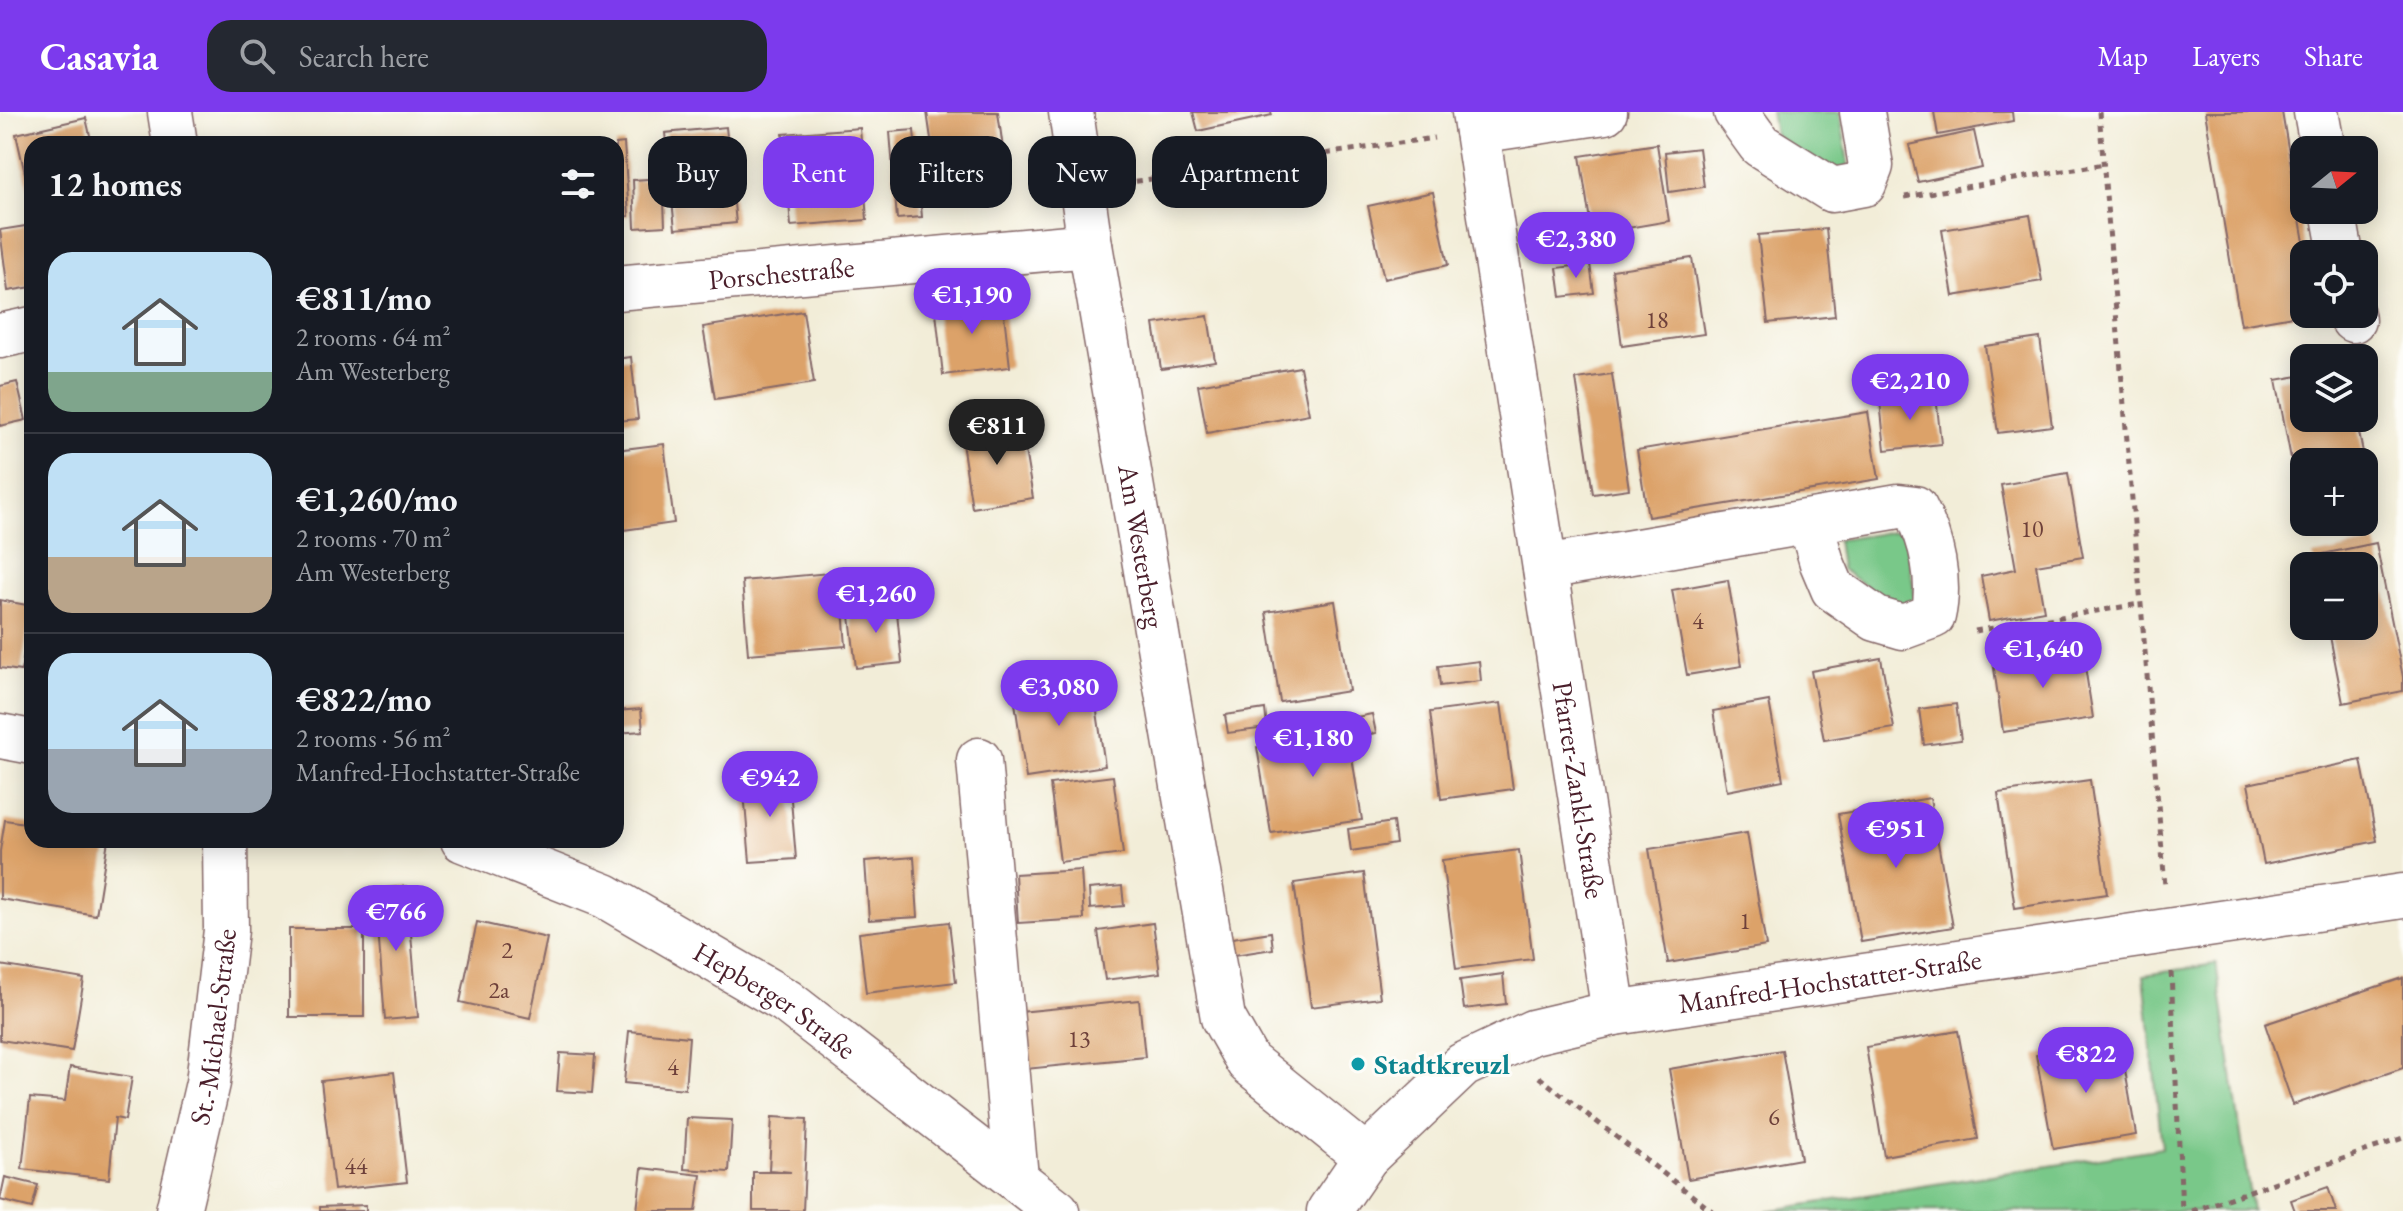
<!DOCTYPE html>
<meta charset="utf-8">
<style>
body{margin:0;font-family:"EB Garamond",serif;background:#242831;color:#f1f3f6;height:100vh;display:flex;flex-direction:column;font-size:30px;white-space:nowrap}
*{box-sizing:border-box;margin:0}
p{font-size:26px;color:#9ea1a6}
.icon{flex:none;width:44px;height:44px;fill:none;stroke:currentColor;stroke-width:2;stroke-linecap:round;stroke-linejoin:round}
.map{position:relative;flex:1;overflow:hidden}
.sheet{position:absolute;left:24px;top:24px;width:600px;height:712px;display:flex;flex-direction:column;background:#171b24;border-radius:24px;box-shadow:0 4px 20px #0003}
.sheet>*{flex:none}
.guide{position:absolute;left:648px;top:24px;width:760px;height:72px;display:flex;gap:16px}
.needle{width:52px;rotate:72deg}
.controls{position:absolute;left:2290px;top:24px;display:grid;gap:16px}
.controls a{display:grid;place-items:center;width:88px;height:88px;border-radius:16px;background:#171b24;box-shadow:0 4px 20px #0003;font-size:40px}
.price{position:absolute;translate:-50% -68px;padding:0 18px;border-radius:28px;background:#7c3aed;color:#fff;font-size:26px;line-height:52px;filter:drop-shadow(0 2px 4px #0008)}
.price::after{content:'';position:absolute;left:50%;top:48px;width:24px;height:18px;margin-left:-12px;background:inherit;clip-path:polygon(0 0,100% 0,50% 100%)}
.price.active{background:#222;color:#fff}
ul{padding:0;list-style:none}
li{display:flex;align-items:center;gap:24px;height:200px;padding:0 24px}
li+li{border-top:2px solid #363941}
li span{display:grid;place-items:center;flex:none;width:224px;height:160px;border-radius:24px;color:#555}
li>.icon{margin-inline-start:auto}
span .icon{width:96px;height:96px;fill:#fffc;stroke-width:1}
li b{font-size:34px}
h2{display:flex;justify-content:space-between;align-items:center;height:96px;padding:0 24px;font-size:34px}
.chip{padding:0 28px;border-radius:24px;background:#171b24;box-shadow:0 4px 20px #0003;font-size:28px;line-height:72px}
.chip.active{background:#7c3aed;color:#fff}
header{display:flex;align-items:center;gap:48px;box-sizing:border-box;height:112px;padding:0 40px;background:#7c3aed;color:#fff}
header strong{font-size:38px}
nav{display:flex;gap:44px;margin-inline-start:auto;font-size:28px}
.search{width:560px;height:72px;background:#242831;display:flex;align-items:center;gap:20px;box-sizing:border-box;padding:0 28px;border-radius:24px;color:#9ea1a6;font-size:30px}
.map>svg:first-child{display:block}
.green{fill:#79c889;stroke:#62745a;stroke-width:2}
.building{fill:#dca269}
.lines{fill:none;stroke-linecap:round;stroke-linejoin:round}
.minor-casing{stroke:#856768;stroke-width:47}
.path{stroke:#856768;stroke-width:5;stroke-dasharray:6 6;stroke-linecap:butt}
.minor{stroke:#fff;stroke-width:44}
.culture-dot{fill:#0f9aa8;stroke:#fdfcf7;stroke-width:3}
.labels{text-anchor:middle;stroke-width:6;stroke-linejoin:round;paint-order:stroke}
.number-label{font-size:24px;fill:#6e403a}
.street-label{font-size:28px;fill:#4a1f2b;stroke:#fdfcf7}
.culture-label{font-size:28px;font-weight:bold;fill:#0d838f;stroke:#fdfcf7;text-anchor:start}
</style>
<header>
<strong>Casavia</strong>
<div class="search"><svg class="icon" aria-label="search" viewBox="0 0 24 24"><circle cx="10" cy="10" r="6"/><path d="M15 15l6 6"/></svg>Search here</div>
<nav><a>Map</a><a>Layers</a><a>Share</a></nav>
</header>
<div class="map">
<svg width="2403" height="1099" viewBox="0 0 2403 1099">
<rect width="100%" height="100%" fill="#fdfcf7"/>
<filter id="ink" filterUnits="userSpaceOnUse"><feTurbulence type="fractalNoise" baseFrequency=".0125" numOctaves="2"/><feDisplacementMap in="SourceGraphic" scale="16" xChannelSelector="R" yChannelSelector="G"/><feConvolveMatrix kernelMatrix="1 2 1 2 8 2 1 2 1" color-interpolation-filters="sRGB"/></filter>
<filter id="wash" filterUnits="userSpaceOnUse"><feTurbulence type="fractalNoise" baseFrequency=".006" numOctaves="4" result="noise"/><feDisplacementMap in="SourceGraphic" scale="32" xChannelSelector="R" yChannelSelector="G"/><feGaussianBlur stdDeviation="1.8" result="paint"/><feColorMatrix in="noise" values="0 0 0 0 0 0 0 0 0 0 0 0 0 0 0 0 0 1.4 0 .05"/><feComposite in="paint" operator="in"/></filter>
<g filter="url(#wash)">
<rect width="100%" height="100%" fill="#f2edd8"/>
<g class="green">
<polygon points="1771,0 1840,0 1849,58 1826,61 1775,23"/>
<polygon points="1905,418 1916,491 1894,494 1841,457 1837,428"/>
<polygon points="2216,852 2252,1099 1766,1099 2162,1036 2144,863"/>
</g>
<g id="blocks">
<g class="building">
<polygon points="927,0 998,0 1005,51 936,61"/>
<polygon points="1193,0 1271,0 1272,3 1198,19"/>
<polygon points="1934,0 2012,0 2013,9 1938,23"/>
<polygon points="2205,0 2282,0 2306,142 2304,142 2304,202 2241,213"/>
<polygon points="86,6 92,32 32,32 31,88 16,22"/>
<polygon points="726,15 736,111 675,117 665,21"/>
<polygon points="860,16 867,108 791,114 783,22"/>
<polygon points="914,18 922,105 897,107 890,20"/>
<polygon points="1974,19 1982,56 1918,70 1909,33"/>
<polygon points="624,31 629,104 616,105 616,32"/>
<polygon points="1657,32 1669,109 1592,122 1580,44"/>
<polygon points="1699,36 1704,75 1669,80 1665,40"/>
<polygon points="663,66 665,114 635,116 633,68"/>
<polygon points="1433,80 1448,153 1384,167 1368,94"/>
<polygon points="2030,103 2042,169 1953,184 1942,118"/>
<polygon points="32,113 32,175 8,179 0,118"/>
<polygon points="1826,117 1835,204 1768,211 1758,123"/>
<polygon points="1692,146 1704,222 1622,234 1612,158"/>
<polygon points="1590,152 1594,181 1561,185 1557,156"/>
<polygon points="1002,185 1010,255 943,263 935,192"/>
<polygon points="803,199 814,271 715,287 703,215"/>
<polygon points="1208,204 1215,249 1161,257 1154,212"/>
<polygon points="2040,226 2052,314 1998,321 1985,234"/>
<polygon points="631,245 638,307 616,309 616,247"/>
<polygon points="1300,255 1309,302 1207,321 1198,273"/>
<polygon points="1612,262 1629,377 1593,382 1576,267"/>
<polygon points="2304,263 2304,306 2356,306 2365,350 2304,350 2304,377 2297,378 2276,268"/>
<polygon points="17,270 26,308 0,314 0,274"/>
<polygon points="1936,283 1941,332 1885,338 1880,289"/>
<polygon points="1868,300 1879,367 1648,405 1637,338"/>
<polygon points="1021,314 1033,386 972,396 961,324"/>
<polygon points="664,332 674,411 616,419 616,338"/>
<polygon points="2068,361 2083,445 2036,453 2044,499 1989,509 1981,464 2016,457 2001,373"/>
<polygon points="2376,431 2403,565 2403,579 2343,591 2328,514 2364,514 2364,454 2316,454 2313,444"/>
<polygon points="840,460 846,534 748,542 742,469"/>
<polygon points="1728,468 1742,554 1687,563 1672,478"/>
<polygon points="0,488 32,494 21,559 0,556"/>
<polygon points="1335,489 1349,579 1280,590 1266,500"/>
<polygon points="896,490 902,551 856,556 849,495"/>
<polygon points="2082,535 2093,606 2003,620 1993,549"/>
<polygon points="1881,546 1894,616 1824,628 1811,559"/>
<polygon points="1479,549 1481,569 1440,574 1438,554"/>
<polygon points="1092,566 1105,654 1026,666 1013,577"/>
<polygon points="1769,589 1783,668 1727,679 1713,599"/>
<polygon points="1501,591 1513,677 1441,687 1430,600"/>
<polygon points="1956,592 1961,628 1924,633 1919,597"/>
<polygon points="641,597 643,619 616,621 616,599"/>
<polygon points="1265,597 1267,616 1228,621 1225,603"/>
<polygon points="1372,602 1376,621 1349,626 1362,708 1271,721 1257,635 1333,624 1331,610"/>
<polygon points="2361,648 2377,729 2264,752 2248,672"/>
<polygon points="789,664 796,747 750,750 743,668"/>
<polygon points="1113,664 1123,742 1060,750 1050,672"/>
<polygon points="2090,668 2107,782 2015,796 1998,681"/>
<polygon points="1930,686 1953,815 1861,830 1838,702"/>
<polygon points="5,708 32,712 32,728 108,728 96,803 0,787 0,739"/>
<polygon points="1393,710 1396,732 1351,739 1348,717"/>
<polygon points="1747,721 1766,834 1668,851 1649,737"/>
<polygon points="1519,738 1533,847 1456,857 1442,748"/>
<polygon points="914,745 918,805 869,808 865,749"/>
<polygon points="1081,758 1084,807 1018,811 1015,762"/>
<polygon points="1364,761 1380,886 1311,895 1294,771"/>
<polygon points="407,774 418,905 385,908 375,777"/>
<polygon points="1122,774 1124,794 1090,797 1089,777"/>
<polygon points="477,810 547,826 530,906 460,890"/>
<polygon points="949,810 956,870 866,881 859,821"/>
<polygon points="1153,811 1160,861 1105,868 1098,819"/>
<rect x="289" y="817" width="75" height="88"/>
<polygon points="1271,820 1273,837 1234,843 1232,826"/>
<polygon points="0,853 84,867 72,939 0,928"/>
<polygon points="1503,862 1506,892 1464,897 1460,868"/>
<polygon points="2403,866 2403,956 2293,993 2265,912"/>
<polygon points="1139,888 1145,945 1026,957 1020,900"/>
<polygon points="629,919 689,925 685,977 624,971"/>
<polygon points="1958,919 1978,1027 1884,1044 1866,935"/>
<polygon points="2120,928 2136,1023 2053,1037 2036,943"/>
<polygon points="1782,938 1801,1047 1688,1067 1669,957"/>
<polygon points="560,941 595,943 592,981 557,979"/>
<polygon points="70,955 132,965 125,1008 115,1006 109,1067 22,1057 30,986 65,989"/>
<polygon points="394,960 407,1070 334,1078 321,969"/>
<polygon points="772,1005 807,1007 803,1099 753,1099 753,1060 791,1060 769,1058"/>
<polygon points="687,1006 732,1008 729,1060 684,1057"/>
<polygon points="642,1056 701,1063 696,1099 637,1099"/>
<polygon points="5,1065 38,1073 32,1096 0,1088"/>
<polygon points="2328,1075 2336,1099 2295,1099 2291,1088"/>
<polygon points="366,1093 366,1099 320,1099 320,1095"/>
</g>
</g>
</g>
<g filter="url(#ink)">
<use href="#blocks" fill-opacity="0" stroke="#856768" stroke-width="2"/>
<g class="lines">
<defs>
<g id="minor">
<polyline points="170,0 175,32"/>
<path id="s1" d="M 1071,0 L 1090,133 L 1223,906 L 1248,950 L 1366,1045"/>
<path id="s2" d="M 1474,0 L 1614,901"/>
<polyline points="1736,0 1760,33 1832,78 1864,72 1871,54 1862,0"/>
<polyline points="2316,0 2323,38"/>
<polyline points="1477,19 1605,0"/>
<polyline points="2333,98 2341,142"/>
<path id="s3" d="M 616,176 L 1090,133"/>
<polyline points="2352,202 2353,208"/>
<polyline points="0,224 32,217"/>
<path d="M 1545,455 L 1899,394 L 1915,396 C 1932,428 1941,469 1933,504 L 1903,515 L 1876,507 L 1833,477 L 1822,451 L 1810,410"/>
<polyline points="0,624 32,630"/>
<polyline points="979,648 1016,1066"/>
<path id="s4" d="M 463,728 L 605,784 L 786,889 L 1057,1099"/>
<path id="s5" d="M 178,1099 L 208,971 L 226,818 L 225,728"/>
<path id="s6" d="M 1329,1099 L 1366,1045 L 1463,953 L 1533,920 L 1614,901 L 2403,784"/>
</g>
</defs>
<use href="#minor" class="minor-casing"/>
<g class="path">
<polyline points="2099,0 2165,774"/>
<polyline points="1124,71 1434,26"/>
<polyline points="1905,85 2105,52"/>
<polyline points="1975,519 2140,492"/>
<polyline points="2171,860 2182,1099"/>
<polyline points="1539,965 1712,1099"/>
<polyline points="2192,1099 2403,1026"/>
</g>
<use href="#minor" class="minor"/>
</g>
</g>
<circle class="culture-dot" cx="1358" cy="952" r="8"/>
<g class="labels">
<g class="number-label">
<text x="1657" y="216">18</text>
<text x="2032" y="425">10</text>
<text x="1698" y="517">4</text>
<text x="1745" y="817">1</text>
<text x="507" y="846">2</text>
<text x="499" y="886">2a</text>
<text x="1079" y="935">13</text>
<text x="673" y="963">4</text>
<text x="1774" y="1013">6</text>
<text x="356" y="1062">44</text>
</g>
<g class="street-label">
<text dy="10" stroke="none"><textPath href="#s3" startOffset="166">Porschestraße</textPath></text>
<text dy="10" stroke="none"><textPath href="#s1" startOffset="440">Am Westerberg</textPath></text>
<text dy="10" stroke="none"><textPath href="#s2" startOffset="686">Pfarrer-Zankl-Straße</textPath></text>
<text dy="10" stroke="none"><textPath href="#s6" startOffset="578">Manfred-Hochstatter-Straße</textPath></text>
<text dy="10" stroke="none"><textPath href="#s4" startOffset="352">Hepberger Straße</textPath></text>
<text dy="10" stroke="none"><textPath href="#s5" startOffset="188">St.-Michael-Straße</textPath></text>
</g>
<g class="culture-label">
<text x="1374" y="962">Stadtkreuzl</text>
</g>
</g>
</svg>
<div class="controls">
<a><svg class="needle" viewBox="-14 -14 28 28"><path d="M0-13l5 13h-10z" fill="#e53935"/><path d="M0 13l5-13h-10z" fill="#9ea1a6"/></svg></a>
<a><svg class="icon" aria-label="locate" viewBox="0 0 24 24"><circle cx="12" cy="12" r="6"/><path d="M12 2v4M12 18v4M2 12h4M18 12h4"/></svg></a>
<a><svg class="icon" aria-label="layers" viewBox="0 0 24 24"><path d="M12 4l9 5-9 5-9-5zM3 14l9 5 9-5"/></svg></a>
<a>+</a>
<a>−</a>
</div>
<b class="price" style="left:1576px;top:168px">€2,380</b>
<b class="price" style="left:972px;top:224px">€1,190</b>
<b class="price" style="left:1910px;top:310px">€2,210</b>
<b class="price active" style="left:997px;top:355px">€811</b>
<b class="price" style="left:876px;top:523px">€1,260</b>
<b class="price" style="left:2043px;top:578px">€1,640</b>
<b class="price" style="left:1059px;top:616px">€3,080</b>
<b class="price" style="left:1313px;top:667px">€1,180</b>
<b class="price" style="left:770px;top:707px">€942</b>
<b class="price" style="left:1896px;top:758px">€951</b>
<b class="price" style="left:396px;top:841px">€766</b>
<b class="price" style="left:2086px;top:983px">€822</b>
<div class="guide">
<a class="chip">Buy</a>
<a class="chip active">Rent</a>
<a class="chip">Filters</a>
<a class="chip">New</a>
<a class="chip">Apartment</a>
</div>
<section class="sheet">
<h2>12 homes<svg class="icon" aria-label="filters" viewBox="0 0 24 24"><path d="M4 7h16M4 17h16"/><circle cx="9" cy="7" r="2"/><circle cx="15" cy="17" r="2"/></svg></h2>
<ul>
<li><span style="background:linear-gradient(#bfe0f5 75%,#7fa58c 0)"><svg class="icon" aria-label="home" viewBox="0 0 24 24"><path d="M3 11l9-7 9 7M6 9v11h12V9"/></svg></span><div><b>€811/mo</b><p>2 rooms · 64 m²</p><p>Am Westerberg</p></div></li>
<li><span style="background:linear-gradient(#bfe0f5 65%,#b9a48a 0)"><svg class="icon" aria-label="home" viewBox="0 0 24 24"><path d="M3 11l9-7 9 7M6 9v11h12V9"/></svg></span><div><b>€1,260/mo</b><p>2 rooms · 70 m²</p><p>Am Westerberg</p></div></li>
<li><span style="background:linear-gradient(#bfe0f5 60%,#9aa5b1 0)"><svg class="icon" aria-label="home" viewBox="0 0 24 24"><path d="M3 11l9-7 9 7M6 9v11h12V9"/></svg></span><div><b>€822/mo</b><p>2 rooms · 56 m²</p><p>Manfred-Hochstatter-Straße</p></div></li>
</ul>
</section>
</div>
